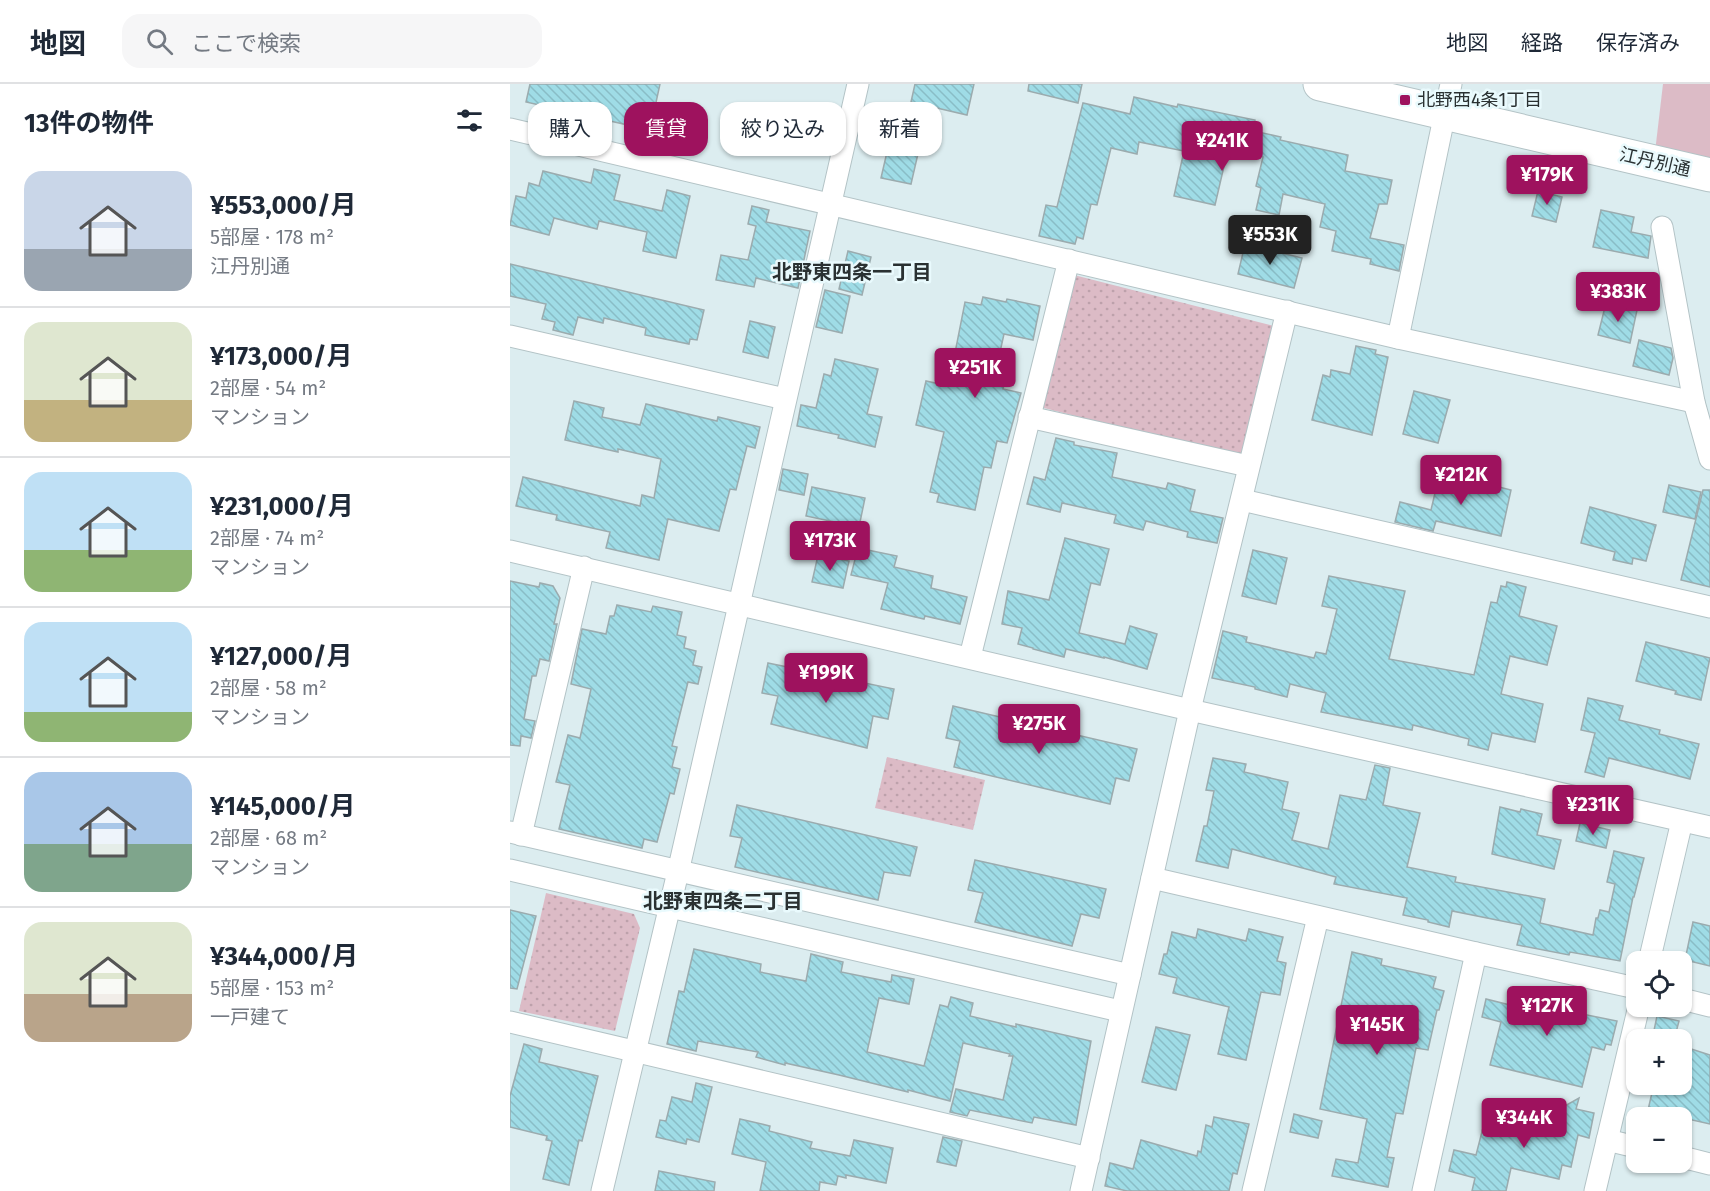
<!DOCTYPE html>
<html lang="ja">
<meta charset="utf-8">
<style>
body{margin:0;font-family:"Fira Sans","Noto Sans JP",sans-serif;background:#f6f6f7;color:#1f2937;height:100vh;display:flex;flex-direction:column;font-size:22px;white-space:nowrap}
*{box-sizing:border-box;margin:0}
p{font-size:20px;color:#747a83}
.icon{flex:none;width:33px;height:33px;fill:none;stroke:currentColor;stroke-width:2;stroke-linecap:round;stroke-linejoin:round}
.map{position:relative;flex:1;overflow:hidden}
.details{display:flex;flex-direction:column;background:#fff;width:510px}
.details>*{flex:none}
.hud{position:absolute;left:18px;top:18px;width:570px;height:54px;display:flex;gap:12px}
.controls{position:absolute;left:1116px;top:867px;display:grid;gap:12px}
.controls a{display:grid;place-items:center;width:66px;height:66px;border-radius:12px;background:#fff;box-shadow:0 2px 4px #0004;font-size:30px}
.price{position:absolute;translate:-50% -51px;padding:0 14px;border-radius:6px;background:#9e125e;color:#fff;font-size:20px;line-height:39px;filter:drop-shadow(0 2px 3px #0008)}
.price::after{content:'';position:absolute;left:50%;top:36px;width:18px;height:14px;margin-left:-9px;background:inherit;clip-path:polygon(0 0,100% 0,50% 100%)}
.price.active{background:#222;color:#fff}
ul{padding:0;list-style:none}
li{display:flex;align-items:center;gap:18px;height:150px;padding:0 24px}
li+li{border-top:2px solid #e0e1e3}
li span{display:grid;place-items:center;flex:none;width:168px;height:120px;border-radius:18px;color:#555}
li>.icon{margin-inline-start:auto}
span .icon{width:72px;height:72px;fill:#fffc;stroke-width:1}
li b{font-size:26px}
h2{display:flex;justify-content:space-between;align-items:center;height:72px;padding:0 24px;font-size:26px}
.pill{padding:0 21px;border-radius:18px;background:#fff;box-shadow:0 2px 4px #0004;font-size:21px;line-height:54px}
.pill.active{background:#9e125e;color:#fff}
header{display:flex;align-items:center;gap:36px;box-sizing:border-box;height:84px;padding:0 30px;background:#fff;border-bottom:2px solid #e0e1e3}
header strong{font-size:28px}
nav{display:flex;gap:33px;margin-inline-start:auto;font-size:21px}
.search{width:420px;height:54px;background:#f6f6f7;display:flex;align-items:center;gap:15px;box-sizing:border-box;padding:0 21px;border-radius:18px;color:#747a83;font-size:22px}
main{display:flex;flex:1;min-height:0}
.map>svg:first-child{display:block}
.green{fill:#dcbbc6}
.park{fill:url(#park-dots)}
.building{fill:url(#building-back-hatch);stroke:#9babae;stroke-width:1.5}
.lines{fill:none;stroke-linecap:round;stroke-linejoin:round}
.street-casing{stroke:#b3c3c6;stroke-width:23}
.primary-casing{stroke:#b3c3c6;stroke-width:35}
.street{stroke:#fff;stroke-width:21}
.primary{stroke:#fff;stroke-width:33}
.poi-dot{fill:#9e125e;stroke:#e9fafd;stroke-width:2}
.labels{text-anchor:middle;stroke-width:5;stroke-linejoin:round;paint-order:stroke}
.poi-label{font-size:18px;fill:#2a3132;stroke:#e9fafd;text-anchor:start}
.street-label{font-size:18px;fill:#2a3132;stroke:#e9fafd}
.neighbourhood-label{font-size:20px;font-weight:bold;fill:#2a3132;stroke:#e9fafd}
</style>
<header>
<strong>地図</strong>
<div class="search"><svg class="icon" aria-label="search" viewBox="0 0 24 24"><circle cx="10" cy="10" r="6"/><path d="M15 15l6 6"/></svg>ここで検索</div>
<nav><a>地図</a><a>経路</a><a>保存済み</a></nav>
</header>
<main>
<section class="details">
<h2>13件の物件<svg class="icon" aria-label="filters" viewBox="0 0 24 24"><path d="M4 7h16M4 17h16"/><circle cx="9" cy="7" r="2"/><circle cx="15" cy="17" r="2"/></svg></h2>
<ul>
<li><span style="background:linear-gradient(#c9d6e8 65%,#9aa5b1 0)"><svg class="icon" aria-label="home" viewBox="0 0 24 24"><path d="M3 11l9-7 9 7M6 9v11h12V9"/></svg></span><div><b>¥553,000/月</b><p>5部屋 · 178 m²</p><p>江丹別通</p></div></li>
<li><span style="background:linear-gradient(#dfe7d0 65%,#c2b280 0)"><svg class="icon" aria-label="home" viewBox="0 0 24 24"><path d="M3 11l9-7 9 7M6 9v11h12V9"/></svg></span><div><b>¥173,000/月</b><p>2部屋 · 54 m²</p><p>マンション</p></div></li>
<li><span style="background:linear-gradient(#bfe0f5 65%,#8fb573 0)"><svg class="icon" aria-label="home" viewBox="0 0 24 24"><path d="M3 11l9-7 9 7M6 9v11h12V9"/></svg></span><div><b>¥231,000/月</b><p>2部屋 · 74 m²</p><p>マンション</p></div></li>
<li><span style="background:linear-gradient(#bfe0f5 75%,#8fb573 0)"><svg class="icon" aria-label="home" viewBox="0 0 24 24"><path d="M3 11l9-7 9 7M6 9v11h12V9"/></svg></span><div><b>¥127,000/月</b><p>2部屋 · 58 m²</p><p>マンション</p></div></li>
<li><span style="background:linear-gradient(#a9c7e8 60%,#7fa58c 0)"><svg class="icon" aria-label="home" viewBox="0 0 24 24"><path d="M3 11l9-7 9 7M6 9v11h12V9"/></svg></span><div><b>¥145,000/月</b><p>2部屋 · 68 m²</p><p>マンション</p></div></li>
<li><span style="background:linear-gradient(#dfe7d0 60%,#b9a48a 0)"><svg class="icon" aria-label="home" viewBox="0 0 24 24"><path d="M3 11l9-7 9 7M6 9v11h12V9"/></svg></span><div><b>¥344,000/月</b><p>5部屋 · 153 m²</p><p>一戸建て</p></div></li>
</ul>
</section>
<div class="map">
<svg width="1200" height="1107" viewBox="0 0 1200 1107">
<defs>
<pattern id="park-dots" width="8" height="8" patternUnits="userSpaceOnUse" patternTransform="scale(1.5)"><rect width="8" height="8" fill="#dcbbc6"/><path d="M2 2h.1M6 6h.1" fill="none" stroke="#bda1ab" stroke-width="1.8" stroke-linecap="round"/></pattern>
<pattern id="building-back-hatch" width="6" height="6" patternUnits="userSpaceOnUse" patternTransform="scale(1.5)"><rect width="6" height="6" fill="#9fdce6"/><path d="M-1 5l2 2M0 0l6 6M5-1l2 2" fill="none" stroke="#89bdc6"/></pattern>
</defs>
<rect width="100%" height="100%" fill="#dcedf0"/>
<polygon class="green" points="1153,0 1200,0 1200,81 1145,68"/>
<g class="park">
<polygon points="564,191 764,242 730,374 530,323"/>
<polygon points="377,673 475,696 463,746 365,724"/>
<polygon points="36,809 124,830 130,844 105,947 9,927"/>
</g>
<g class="building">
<polygon points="20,0 150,0 140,46 16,18"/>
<polygon points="405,0 464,0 457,31 401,18"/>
<polygon points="519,0 572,0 568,19 518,7"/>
<polygon points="624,13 667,23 668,20 745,36 744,44 748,45 748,48 771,53 770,56 838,71 835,87 882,96 877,120 869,120 860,154 894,161 889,187 860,180 861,175 822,167 826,147 810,143 815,120 773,110 769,131 746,126 751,104 746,102 753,73 718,65 705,121 664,112 674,67 629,58 627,70 601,64 587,121 581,120 573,155 567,153 565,160 529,152 536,121 547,123 573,19 620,30"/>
<polygon points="380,55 410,61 401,100 371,94"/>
<polygon points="84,85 110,91 104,116 152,127 157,106 180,112 166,174 133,167 137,148 89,137 87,145 44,134 39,151 0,141 6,112 16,114 19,99 29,102 33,87 81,99"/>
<polygon points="1028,107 1052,113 1046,138 1022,132"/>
<polygon points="242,122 259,126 256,138 300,147 288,204 246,194 244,203 206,196 211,171 238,176 246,142 238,140"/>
<polygon points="1091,126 1124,133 1121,148 1141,152 1138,174 1083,163"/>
<polygon points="735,160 792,174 784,204 728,190"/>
<polygon points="338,167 361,173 352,211 329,205"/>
<polygon points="0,180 194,226 187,256 180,255 179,260 135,251 136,244 94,234 93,239 68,233 63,251 43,246 45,238 32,235 36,220 0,212"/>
<polygon points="315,206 340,212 332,249 306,243"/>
<polygon points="473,213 496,218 497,215 530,222 523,256 494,250 486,286 497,288 493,305 511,309 497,359 487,357 481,384 474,383 465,426 427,418 429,410 420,408 434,348 406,341 416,297 434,301 441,273 444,274 455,218 471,221"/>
<polygon points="1096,219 1127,226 1120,259 1088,251"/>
<polygon points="240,237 265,243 258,274 233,268"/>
<polygon points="1129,256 1161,264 1163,274 1159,291 1123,282"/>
<polygon points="846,262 866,266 865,270 878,273 862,351 802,336 813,291 820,293 821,286 840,290"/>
<polygon points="325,275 368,285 357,330 372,333 365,363 328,354 329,351 287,342 291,321 306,324 314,290 321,292"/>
<polygon points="904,307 940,316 928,359 893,350"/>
<polygon points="64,317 94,324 92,333 130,341 136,320 207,337 208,333 250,343 245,364 237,362 226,406 220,405 209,447 158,435 149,476 96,464 100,448 46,436 47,431 6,422 13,393 130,422 132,411 144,414 151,375 108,365 108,368 55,356"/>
<polygon points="546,354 564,358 564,361 607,369 602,393 656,405 658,399 685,406 680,427 713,434 707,459 677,453 678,448 636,437 633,446 604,439 606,431 552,419 550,428 517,420 524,393 535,396"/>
<polygon points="273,385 298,390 294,411 269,406"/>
<polygon points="930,388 1001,406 991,452 926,437 923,447 885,438 890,418 921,426"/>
<polygon points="1159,401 1191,408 1185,435 1153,428"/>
<polygon points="302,403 355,414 349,443 296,432"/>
<polygon points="1193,406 1200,406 1200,503 1171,496"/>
<polygon points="1080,423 1146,441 1136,477 1123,474 1122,480 1103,476 1105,468 1071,459"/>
<polygon points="555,454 599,465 590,501 581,499 569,549 615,560 620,542 647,550 637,585 594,573 594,574 556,565 554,573 523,565 523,564 508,560 512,544 492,540 498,507 539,516"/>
<polygon points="348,464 387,472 384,483 423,492 421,504 457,513 450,540 415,532 414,535 371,525 378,499 341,491"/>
<polygon points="743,466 777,474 766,520 732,512"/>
<polygon points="308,471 339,477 333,504 302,498"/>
<polygon points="819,492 895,507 879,575 964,591 981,518 987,519 991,502 996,503 997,498 1016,503 1009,532 1047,542 1037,581 1000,572 991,610 1033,620 1025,658 982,649 978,666 958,661 959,655 903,641 902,646 811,628 816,609 780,600 777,613 745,605 745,603 702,594 713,547 737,553 736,558 804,574 806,568 816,570 827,525 812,522"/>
<polygon points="0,497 29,503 30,499 43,502 50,514 44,540 47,540 39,577 30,575 26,592 22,592 14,635 25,637 21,654 11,652 10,662 0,661"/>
<polygon points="107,521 141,528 143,522 172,528 167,551 176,553 174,564 186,567 183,581 192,583 188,600 178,598 162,662 167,663 162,683 170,685 164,710 160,709 147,758 134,755 132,764 49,745 60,701 46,698 58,651 70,654 81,605 61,600 72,545 96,550 100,532 104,532"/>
<polygon points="1136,558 1200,574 1191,616 1165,610 1166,607 1126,597"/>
<polygon points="258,579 384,605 378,635 363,632 357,664 261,640 268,612 252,609"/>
<polygon points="1078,614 1113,622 1109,636 1150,646 1149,650 1189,660 1180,695 1099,674 1094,693 1075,688 1085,649 1071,646"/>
<polygon points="443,622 627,665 619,697 606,694 600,720 444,683 450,657 436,654"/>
<polygon points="703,674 736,680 734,688 778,698 772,725 789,729 782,756 818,765 830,711 856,716 865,681 880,684 873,721 910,729 897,783 946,793 945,798 1035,815 1030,839 1083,851 1086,834 1088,834 1090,826 1099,828 1105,800 1097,798 1104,767 1134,774 1124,813 1123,813 1110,877 1060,868 1059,871 1007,861 1012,841 942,827 939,843 918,838 918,836 893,831 897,814 824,800 826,793 722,765 718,784 686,777 694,742 697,742 704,707 696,706"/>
<polygon points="227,721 407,763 400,792 374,788 368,816 225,783 232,754 220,752"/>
<polygon points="990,723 1010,728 1011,725 1032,730 1027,751 1051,756 1044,785 982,770"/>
<polygon points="1070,739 1100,746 1096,764 1066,757"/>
<polygon points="465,776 596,805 589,834 571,830 562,862 465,838 473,809 458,806"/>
<polygon points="0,826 26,832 7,905 0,904"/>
<polygon points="1183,838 1200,842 1200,882 1175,876"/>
<polygon points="688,845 736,857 739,845 773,853 767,877 776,879 770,911 751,908 736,976 708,970 719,923 663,909 667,894 649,890 654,870 657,870 662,848 686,854"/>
<polygon points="184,865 251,880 250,888 296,897 301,870 333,878 331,888 381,898 382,891 404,895 399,920 369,914 357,968 414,982 430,921 438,923 441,913 463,919 460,932 506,943 506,940 581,957 566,1041 524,1033 522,1039 460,1026 457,1032 440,1028 446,1005 493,1016 503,972 499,972 500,970 453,959 440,1017 398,1006 398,1008 329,991 275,979 275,981 246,973 248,968 188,957 186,967 157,960 169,907 174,908"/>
<polygon points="842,868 872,875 871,881 926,893 923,904 934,907 929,926 927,926 918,966 906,964 893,1030 886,1029 877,1073 884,1074 878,1103 822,1092 826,1075 848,1079 857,1035 810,1025"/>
<polygon points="1012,905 1065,917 1062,928 1107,937 1101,961 1096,960 1094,966 1082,963 1072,1003 980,981 991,938 972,933 976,915 1008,923"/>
<polygon points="1147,932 1169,937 1164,956 1142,956"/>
<polygon points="646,943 680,951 666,1006 632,998"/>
<polygon points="14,960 32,965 29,978 88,992 72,1057 69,1056 59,1101 33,1095 42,1057 36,1056 37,1052 0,1043 0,1012"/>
<polygon points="1172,962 1200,971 1200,1040 1138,1026 1144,1000 1172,1000"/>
<polygon points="186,999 202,1003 189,1058 177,1055 176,1060 146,1053 150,1036 156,1037 162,1013 182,1018"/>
<polygon points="1069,1014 1066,1025 1084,1029 1079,1054 1068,1051 1061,1083 1052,1081 1049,1095 1001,1084 996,1107 962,1107 965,1094 939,1087 944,1066 966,1071 975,1036 1032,1050 1035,1033"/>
<polygon points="784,1030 812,1037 808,1054 780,1048"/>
<polygon points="704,1033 739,1040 727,1090 723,1089 719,1107 617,1107 595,1102 600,1079 623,1085 631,1056 687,1072 688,1067 691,1068 696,1041 702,1043"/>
<polygon points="230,1035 260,1042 259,1047 302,1058 300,1064 340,1072 344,1056 383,1064 376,1099 336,1091 336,1094 328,1092 326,1101 310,1098 309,1107 250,1107 256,1078 222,1070"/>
<polygon points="433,1053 452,1057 446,1082 427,1078"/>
<polygon points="149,1087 205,1098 204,1107 145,1107"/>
</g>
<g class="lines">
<defs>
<g id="street">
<polyline points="0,45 888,254 1184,318"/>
<polyline points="1152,143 1184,318 1200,375"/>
<polyline points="0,252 275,315"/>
<polyline points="888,254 941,0"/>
<polyline points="519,333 738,382"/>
<polyline points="732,416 1200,523"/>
<polyline points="0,467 680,626 1200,743"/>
<polyline points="460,573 559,176"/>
<polyline points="0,748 620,891"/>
<polyline points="11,751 74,483"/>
<polyline points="0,786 610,927"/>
<polyline points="642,794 966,869 1126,904"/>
<polyline points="1139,878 1172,737"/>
<polyline points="1172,915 1200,922"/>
<polyline points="0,938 579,1074"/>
<polyline points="1097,1056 1126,1063"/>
<polyline points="1172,1073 1200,1080"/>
<polyline points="92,1107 168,788 348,0"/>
<polyline points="571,1107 680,626 777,227"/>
<polyline points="743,1107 808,833"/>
<polyline points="913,1107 966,869"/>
<polyline points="1085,1107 1129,922"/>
</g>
<polyline id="primary" points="810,0 1200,91"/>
</defs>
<use href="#street" class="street-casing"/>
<use href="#primary" class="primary-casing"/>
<use href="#street" class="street"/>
<use href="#primary" class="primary"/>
</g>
<rect class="poi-dot" x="889" y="10" width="12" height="12" rx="3"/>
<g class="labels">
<g class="poi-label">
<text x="907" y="22">北野西4条1丁目</text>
</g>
<g class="street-label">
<text transform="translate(1145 78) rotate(13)" y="6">江丹別通</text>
</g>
<g class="neighbourhood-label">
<text x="342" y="195">北野東四条一丁目</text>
<text x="213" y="824">北野東四条二丁目</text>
</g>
</g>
</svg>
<div class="controls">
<a><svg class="icon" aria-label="locate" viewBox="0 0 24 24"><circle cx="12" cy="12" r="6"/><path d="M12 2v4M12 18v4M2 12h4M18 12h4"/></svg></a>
<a>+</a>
<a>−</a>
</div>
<b class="price" style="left:712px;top:88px">¥241K</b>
<b class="price" style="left:1037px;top:122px">¥179K</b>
<b class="price active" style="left:760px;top:182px">¥553K</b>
<b class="price" style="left:1108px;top:239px">¥383K</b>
<b class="price" style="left:465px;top:315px">¥251K</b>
<b class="price" style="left:951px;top:422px">¥212K</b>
<b class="price" style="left:320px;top:488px">¥173K</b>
<b class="price" style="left:316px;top:620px">¥199K</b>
<b class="price" style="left:529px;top:671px">¥275K</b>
<b class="price" style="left:1083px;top:752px">¥231K</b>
<b class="price" style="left:1037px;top:953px">¥127K</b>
<b class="price" style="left:867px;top:972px">¥145K</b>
<b class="price" style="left:1014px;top:1065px">¥344K</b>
<div class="hud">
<a class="pill">購入</a>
<a class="pill active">賃貸</a>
<a class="pill">絞り込み</a>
<a class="pill">新着</a>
</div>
</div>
</main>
